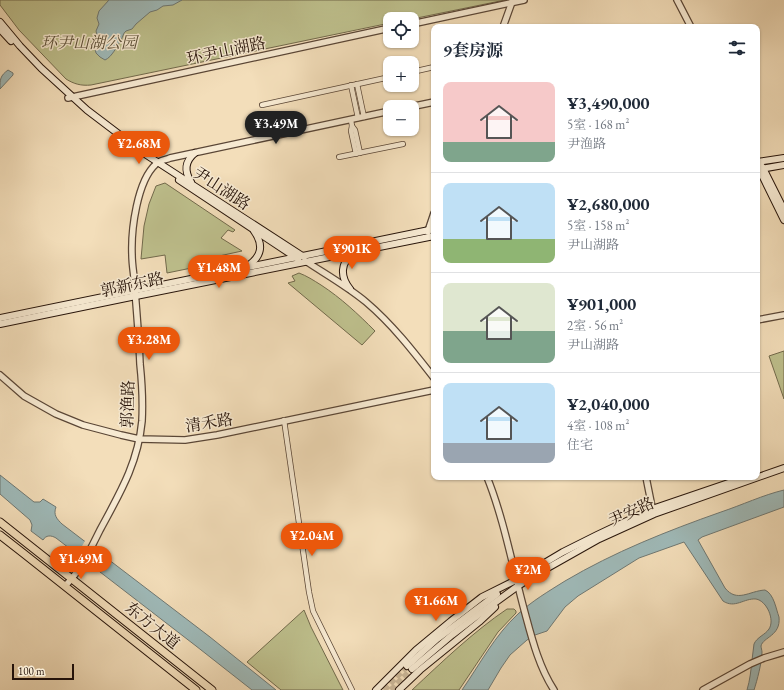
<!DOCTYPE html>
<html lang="zh">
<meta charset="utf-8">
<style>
body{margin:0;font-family:"EB Garamond","Noto Serif SC",serif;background:#f6f6f7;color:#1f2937;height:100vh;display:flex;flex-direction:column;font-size:15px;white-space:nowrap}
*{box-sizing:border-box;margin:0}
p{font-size:13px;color:#747a83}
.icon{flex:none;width:22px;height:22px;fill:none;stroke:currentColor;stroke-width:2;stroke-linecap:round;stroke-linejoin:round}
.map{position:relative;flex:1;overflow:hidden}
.side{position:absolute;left:431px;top:24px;width:329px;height:456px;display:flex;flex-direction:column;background:#fff;border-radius:8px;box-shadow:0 1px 3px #0004}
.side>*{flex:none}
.controls{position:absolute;left:383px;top:12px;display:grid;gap:8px}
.controls a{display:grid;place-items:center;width:36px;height:36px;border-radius:8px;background:#fff;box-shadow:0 1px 3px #0004;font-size:20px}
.scale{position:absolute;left:12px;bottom:10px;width:62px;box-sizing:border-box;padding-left:4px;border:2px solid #27140a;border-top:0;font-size:11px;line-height:14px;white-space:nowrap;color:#27140a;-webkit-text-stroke:3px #f7ead2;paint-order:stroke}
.price{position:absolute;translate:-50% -34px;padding:0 9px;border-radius:14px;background:#ea580c;color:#fff;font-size:13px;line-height:26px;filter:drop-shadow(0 1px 2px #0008)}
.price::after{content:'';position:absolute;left:50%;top:24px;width:12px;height:9px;margin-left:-6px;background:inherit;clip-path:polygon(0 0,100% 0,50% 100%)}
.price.on{background:#222;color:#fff}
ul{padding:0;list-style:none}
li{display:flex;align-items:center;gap:12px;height:100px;padding:0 12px}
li+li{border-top:1px solid #e0e1e3}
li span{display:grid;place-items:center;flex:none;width:112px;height:80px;border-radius:8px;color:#555}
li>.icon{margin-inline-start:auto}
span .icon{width:48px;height:48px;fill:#fffc;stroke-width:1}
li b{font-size:17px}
h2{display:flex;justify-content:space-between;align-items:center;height:48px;padding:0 12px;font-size:17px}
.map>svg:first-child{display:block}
.green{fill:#bec08d;stroke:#726a4c}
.water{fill:#9fbab9;stroke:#6f7873}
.pier{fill:#f3deba}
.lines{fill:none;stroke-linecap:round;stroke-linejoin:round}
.secondary-tunnel{stroke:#cab697;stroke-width:6;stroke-dasharray:6 3;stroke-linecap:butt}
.minor-casing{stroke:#5a4636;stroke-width:6}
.tertiary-casing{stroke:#5a4636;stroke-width:8}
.secondary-casing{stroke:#27140a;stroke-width:8}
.primary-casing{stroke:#27140a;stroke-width:9}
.minor{stroke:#f7ead2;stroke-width:4.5}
.tertiary{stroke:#f7ead2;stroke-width:5.5}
.secondary{stroke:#f7ead2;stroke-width:6}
.primary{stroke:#f3deba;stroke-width:7}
.labels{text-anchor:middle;stroke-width:3;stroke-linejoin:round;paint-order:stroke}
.park-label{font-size:16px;font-style:italic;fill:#5c5038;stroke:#f7ead2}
.street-label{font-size:16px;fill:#27140a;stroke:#f7ead2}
</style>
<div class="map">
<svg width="784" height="690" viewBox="0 0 784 690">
<rect width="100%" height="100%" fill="#f3deba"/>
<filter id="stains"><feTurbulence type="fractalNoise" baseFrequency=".005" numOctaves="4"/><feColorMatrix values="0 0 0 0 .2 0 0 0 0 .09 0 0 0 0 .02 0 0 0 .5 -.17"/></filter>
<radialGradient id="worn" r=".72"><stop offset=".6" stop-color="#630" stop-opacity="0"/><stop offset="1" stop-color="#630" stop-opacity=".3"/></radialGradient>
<g class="green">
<path d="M 0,0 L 505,0 L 412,19 L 390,19 L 390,23 L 91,85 C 81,86 74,84 66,79 L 19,30 L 0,5 Z"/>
<polygon points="165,183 235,230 233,232 228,230 221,238 242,251 210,258 211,264 167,273 165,255 141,259 144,226 149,204 156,186"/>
<path d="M 299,273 C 307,276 313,280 321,285 C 341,298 358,314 375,331 L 362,345 L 288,283 L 295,281 L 292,276 Z"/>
<polygon points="784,351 784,399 769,356"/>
<path d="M 507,609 L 514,609 L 516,611 L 516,613 L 498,632 L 459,690 L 412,690 C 442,662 473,632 507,609 Z"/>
<polygon points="304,610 311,627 343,690 281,690 247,662"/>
</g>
<g class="water">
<path d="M 109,0 L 182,0 L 173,5 L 163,6 L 157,10 L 150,12 L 136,24 L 132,29 C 130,30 128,30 126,31 C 123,33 123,37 121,40 C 117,46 112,57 105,60 L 100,57 L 96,53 L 95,49 L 98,39 L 96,31 L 99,24 L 97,18 L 99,11 Z"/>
<path d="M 8,70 L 13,73 L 13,75 L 0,89 C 0,79 0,76 8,70 Z"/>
<path d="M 0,475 L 34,502 L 40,502 L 43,499 L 56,507 C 53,515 57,519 62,524 L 210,637 L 276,690 L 252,690 L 196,646 L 56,538 C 51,535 46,535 43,540 L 31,531 L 32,525 L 30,520 L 0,494 Z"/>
<path d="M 784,490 L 784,507 L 702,537 L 698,540 L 725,588 C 737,603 749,591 765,590 C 774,594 776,609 779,617 C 781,636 763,637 761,646 C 761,647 762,651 762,652 C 762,662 757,681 754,690 L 747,690 C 750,680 751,670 752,660 C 753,655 753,649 754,644 C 757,637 765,635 769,629 C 775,620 767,601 756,599 C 744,598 735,609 723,601 L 684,542 L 639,558 L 578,596 L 565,607 L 547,631 L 535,635 L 527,640 L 510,655 L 501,668 L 488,690 L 462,690 C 480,664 495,635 518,614 C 532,601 549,591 565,581 C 614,552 667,531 721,512 C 742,505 763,495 784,490 Z"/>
</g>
<polygon class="pier" points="86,539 97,548 89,566 77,555"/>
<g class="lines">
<g class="secondary-tunnel">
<polyline points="384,690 407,666"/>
<polyline points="391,690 412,669"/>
</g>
<defs>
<g id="minor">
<polyline points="412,72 434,67"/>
<polyline points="357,84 364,117"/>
<polyline points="351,85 358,118"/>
<polyline points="262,105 390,77"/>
<polyline points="351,120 352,126 355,130 360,153"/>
<polyline points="352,126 351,131 356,154"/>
<polyline points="339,157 403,144"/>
<polyline points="284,420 309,592 313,611 352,690"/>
</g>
<g id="tertiary">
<polyline points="677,0 691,27"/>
<polyline points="412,24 524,0"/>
<polyline points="503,27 512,2"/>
<polyline points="68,98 390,28"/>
<polyline points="410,107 434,102"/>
<polyline points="428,232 428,231 434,213"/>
<path d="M 307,262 C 327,275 348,287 366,302 C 392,324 413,351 434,378"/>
<polyline points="757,320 784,315"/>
<polyline points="0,375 24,396 56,414 83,425 121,435 139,439 185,440 217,435 434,390"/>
<path d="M 487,477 C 504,519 513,569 525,613 C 532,639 539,667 554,690"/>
<polyline points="646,477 653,512"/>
<path d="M 65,586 C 81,570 90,550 100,530 C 120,493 138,463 142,421 C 143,402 142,383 140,364 C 139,339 137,315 135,291 C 135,279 132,267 132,255 C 131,230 137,181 156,164 C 160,160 166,160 170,158 L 390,111"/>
<polyline points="703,690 750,664 764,658 784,652"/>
</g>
<g id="secondary">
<polyline points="0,22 20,46 41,68 87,110 145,154 304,257"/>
<polyline points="0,29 11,41"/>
<polyline points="757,162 784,158"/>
<polyline points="758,162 759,169 784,220"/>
<polyline points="758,162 763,168 784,210"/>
<polyline points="761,169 784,165"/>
<polyline points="179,180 298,259"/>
<path d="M 191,182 C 184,171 185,161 195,153"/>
<path d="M 246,267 C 262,257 264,245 254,231"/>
<path d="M 350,289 C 340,277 340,262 354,253"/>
<polyline points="0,318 434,229"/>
<polyline points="0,324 131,297 434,236"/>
<polyline points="407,666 437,639 497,594"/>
<polyline points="412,669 452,635 478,615 518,586 537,574 599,539 654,514 784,468"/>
<polyline points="376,690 416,650 451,621 482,597 516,580 563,552 597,535 652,509 746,477"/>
<polyline points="399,690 420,670 479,622 495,607"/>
</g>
<g id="primary">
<polyline points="0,522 212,690"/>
<polyline points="0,535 23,553 196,690"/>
</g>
</defs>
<use href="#minor" class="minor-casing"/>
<use href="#tertiary" class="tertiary-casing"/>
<use href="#secondary" class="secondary-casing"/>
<use href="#primary" class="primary-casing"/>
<use href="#minor" class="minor"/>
<use href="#tertiary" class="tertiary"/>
<use href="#secondary" class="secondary"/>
<use href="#primary" class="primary"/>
</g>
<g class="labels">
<g class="park-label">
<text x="89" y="48">环尹山湖公园</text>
</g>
<g class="street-label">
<text transform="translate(226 50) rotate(-12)" y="6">环尹山湖路</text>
<text transform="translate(222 188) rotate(33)" y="6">尹山湖路</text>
<text transform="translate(132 284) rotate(-12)" y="6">郭新东路</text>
<text transform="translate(127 404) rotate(-88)" y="6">郭渔路</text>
<text transform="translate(209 422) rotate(-9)" y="6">清禾路</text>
<text transform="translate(631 511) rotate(-24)" y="6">尹安路</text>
<text transform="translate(153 625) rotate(39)" y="6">东方大道</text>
</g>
</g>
<rect width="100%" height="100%" filter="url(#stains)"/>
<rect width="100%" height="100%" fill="url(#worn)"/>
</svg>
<div class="controls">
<a><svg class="icon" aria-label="locate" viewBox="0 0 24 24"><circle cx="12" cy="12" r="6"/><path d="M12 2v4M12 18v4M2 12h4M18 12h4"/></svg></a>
<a>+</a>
<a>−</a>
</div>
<div class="scale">100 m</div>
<b class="price on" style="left:276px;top:145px">¥3.49M</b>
<b class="price" style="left:139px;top:165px">¥2.68M</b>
<b class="price" style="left:352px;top:270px">¥901K</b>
<b class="price" style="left:219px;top:289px">¥1.48M</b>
<b class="price" style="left:149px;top:361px">¥3.28M</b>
<b class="price" style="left:312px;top:557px">¥2.04M</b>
<b class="price" style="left:81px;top:580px">¥1.49M</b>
<b class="price" style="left:528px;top:591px">¥2M</b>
<b class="price" style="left:436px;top:622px">¥1.66M</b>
<section class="side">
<h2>9套房源<svg class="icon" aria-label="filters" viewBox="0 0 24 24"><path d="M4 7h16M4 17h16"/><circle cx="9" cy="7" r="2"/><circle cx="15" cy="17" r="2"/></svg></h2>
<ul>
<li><span style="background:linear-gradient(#f6c9c9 75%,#7fa58c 0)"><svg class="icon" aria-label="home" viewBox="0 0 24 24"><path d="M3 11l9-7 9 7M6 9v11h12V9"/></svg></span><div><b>¥3,490,000</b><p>5室 · 168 m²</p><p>尹渔路</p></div></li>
<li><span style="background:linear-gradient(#bfe0f5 70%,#8fb573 0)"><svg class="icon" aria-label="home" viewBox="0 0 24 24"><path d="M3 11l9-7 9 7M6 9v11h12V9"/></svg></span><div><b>¥2,680,000</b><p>5室 · 158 m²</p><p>尹山湖路</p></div></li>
<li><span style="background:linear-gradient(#dfe7d0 60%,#7fa58c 0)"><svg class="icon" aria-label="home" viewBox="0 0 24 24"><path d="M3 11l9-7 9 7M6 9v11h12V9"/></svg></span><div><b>¥901,000</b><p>2室 · 56 m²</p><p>尹山湖路</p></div></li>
<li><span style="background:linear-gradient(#bfe0f5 75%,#9aa5b1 0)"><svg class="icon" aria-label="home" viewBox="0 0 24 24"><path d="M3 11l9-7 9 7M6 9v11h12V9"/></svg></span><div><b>¥2,040,000</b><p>4室 · 108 m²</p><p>住宅</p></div></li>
</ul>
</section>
</div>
